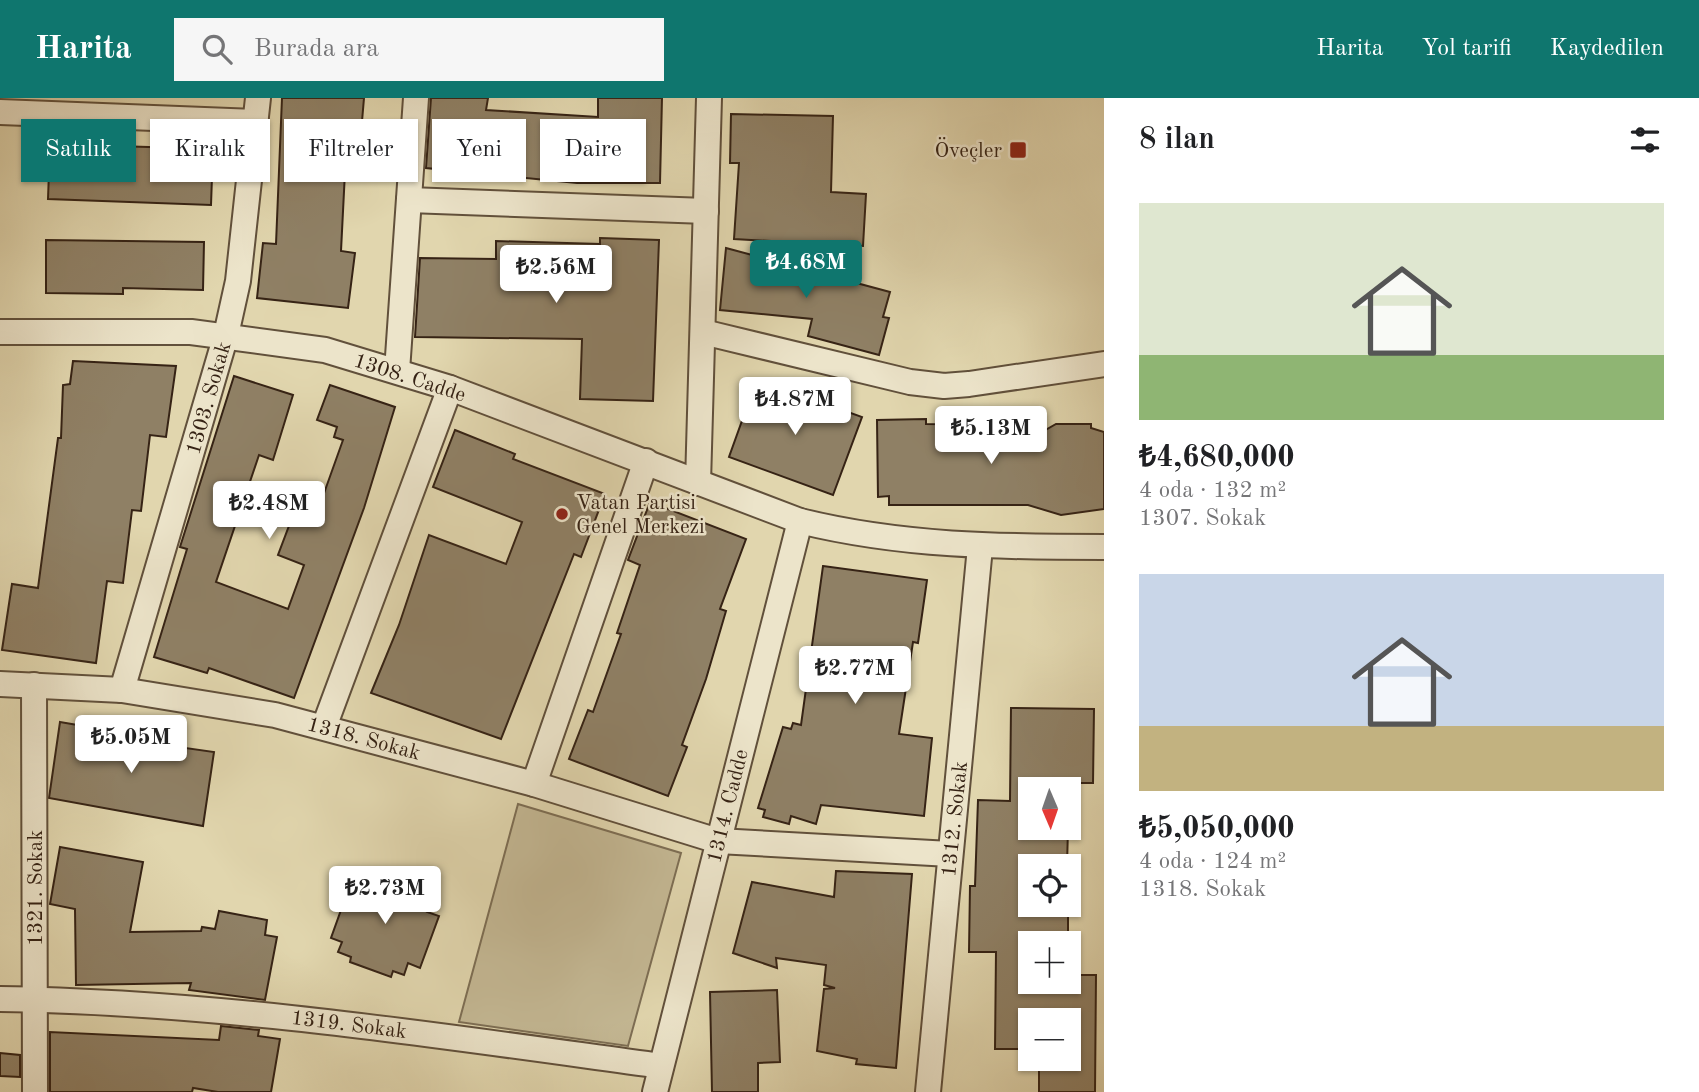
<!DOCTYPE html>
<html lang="tr">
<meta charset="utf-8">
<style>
body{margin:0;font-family:"Old Standard TT",serif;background:#f6f6f6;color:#202124;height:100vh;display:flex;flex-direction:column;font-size:26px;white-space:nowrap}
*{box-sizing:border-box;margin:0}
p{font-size:23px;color:#757577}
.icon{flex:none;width:38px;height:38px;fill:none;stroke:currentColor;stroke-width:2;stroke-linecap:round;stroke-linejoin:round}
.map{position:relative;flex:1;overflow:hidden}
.details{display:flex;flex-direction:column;background:#fff;width:595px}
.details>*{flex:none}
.top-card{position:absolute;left:21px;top:21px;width:665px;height:63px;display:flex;gap:14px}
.needle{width:46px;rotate:178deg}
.controls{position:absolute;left:1018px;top:679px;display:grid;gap:14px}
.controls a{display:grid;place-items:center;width:63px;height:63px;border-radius:0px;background:#fff;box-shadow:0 2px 5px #0004;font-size:35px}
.price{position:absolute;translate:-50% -60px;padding:0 16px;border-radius:7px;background:#fff;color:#222;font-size:23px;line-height:46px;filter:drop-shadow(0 2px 4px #0008)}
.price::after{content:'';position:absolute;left:50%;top:42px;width:21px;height:16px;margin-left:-10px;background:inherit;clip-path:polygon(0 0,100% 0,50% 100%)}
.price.on{background:#0f766e;color:#fff}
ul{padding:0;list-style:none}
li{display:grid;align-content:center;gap:14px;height:371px;padding:0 35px}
li span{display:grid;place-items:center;height:217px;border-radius:0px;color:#555}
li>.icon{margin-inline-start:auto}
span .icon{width:126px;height:126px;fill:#fffc;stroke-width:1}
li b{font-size:30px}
h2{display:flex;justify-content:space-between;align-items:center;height:84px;padding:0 35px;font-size:30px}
.tag{padding:0 24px;border-radius:0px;background:#fff;box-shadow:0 2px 5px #0004;font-size:24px;line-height:63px}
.tag.on{background:#0f766e;color:#fff}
header{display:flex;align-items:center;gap:42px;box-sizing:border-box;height:98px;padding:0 35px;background:#0f766e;color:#fff}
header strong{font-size:33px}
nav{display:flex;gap:38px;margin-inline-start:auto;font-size:24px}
.search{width:490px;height:63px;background:#f6f6f6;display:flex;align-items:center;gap:18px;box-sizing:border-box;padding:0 24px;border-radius:0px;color:#757577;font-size:26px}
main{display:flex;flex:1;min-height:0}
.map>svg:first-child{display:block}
.green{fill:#c4b894;stroke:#7d6e54;stroke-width:2}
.building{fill:#8f8065;stroke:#362315;stroke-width:2}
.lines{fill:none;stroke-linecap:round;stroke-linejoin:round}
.minor-casing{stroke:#61503b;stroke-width:28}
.minor{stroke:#ece4ca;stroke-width:24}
.poi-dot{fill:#8f2418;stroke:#ece4ca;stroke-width:2.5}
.labels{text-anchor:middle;stroke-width:5;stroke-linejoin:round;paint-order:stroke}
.poi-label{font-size:21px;fill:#362315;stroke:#ece4ca;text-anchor:end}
.street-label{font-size:21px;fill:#362315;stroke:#ece4ca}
</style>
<header>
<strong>Harita</strong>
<div class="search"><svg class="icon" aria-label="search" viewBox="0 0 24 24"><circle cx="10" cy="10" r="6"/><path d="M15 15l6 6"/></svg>Burada ara</div>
<nav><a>Harita</a><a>Yol tarifi</a><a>Kaydedilen</a></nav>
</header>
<main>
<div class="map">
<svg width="1104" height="994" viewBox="0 0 1104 994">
<rect width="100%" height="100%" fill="#e1d6ae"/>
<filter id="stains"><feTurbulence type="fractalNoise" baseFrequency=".00286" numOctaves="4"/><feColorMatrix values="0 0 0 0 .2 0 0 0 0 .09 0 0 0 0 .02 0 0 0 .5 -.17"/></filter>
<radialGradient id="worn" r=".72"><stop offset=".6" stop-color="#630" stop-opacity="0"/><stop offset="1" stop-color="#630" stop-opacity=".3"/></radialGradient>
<polygon class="green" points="518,706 681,755 628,948 459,924"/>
<g class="building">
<polygon points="282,0 364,0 361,35 347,34 341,153 355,155 348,210 257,200 263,145 276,146"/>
<polygon points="431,0 488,0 486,12 598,19 598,0 662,0 660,85 577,85 426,70"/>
<polygon points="731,16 833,18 831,94 866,96 863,148 734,141 739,65 730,65"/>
<polygon points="50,46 213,51 211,107 48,101"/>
<polygon points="600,140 659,142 653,303 580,301 582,241 415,239 420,160 496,161 496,143 600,146"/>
<polygon points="46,142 204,144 203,192 123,190 123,196 46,195"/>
<polygon points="726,150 890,194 883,219 889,220 879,257 808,238 812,221 720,212"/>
<polygon points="73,263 176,268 166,339 150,337 141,413 132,412 123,485 107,483 96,565 2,552 12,486 38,490 58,340 61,340 63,287 70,286"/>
<polygon points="234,278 293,297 273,362 259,357 216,484 288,511 304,467 278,457 298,404 318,412 343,342 334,339 337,329 317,322 330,287 395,309 364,410 294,600 209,570 207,575 154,559 187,451 180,449"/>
<polygon points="757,281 862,319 833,397 729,359"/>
<polygon points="926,321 926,326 1008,327 1008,339 1035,338 1056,326 1091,326 1091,330 1104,334 1104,411 1061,417 1028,407 889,407 889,398 878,399 877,322"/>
<polygon points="455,332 515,356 513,361 605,396 581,459 574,456 501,641 371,595 399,527 429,437 506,466 522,424 433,389"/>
<polygon points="650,404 746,441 720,511 726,513 706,581 682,647 687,649 668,698 569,661 588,612 593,614 621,536 617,535 640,467 628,462"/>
<polygon points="823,468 927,482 918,545 913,544 899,636 932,640 924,718 821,707 816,726 791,718 789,726 763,719 765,712 758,710 783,629 791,631 793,625 801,627"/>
<polygon points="1011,610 1094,611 1093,685 1031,685 1031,730 1068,730 1067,768 1031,768 1031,807 1068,807 1068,845 1031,845 1031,884 1069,884 1069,877 1096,877 1095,994 1039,994 1039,961 1069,961 1069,922 1031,922 1031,951 995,951 996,854 969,854 970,788 975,788 978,702 1010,703"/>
<polygon points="60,624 130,636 129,642 214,654 203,728 49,700"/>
<polygon points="60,749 143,764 130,834 201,833 202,829 215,831 219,813 267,822 265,837 277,839 265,902 189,892 191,885 76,887 75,811 50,806"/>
<polygon points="836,773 912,776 896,970 856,966 857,961 817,953 824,891 835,890 824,887 826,867 776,860 777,870 733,855 752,784 834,799"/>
<polygon points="379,776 419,790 417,797 431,803 427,814 439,818 420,870 408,865 404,877 393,873 391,879 350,864 351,859 338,854 342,844 331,840 350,787 359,790 363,778 376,783"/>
<polygon points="777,892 780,964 758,965 758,994 712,994 710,894"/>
<polygon points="221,928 259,932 258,938 280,941 271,994 218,994 193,990 192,994 50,994 50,934 219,942"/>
<polygon points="0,955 20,957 20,979 0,978"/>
</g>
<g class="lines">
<defs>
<g id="minor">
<polyline points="0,14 256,24"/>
<polyline points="409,102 706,113"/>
<path d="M 0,234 L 191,234 L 325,252 L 450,290 L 800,423 C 901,448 1001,449 1104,449"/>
<polyline points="703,234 910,284 944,288 969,286 1104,266"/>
<polyline points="397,273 416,0"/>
<polyline points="698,385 709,0"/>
<polyline points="0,586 122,592 275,617 534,686 718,743 950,756"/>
<polyline points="34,587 35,994"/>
<polyline points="122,592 226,237 238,183 258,0"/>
<polyline points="324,629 450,290"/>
<polyline points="534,686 646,363"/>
<path d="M 0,901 C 222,904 441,938 661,968"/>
<polyline points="655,994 800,423"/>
<polyline points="928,994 980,449"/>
</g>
</defs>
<use href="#minor" class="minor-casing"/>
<use href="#minor" class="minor"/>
</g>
<g class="poi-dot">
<rect x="1009" y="43" width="18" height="18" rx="3.5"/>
<circle cx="562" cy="416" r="7"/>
</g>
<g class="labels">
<g class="poi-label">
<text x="1002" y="59">Öveçler</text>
<text x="576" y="411" text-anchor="start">Vatan Partisi<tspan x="576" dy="24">Genel Merkezi</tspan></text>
</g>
<g class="street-label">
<text transform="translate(410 279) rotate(18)" y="7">1308. Cadde</text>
<text transform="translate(208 300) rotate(-74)" y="7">1303. Sokak</text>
<text transform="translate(364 640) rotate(15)" y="7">1318. Sokak</text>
<text transform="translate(727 708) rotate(-76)" y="7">1314. Cadde</text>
<text transform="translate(954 721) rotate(-84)" y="7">1312. Sokak</text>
<text transform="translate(35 790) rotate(-90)" y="7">1321. Sokak</text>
<text transform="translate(349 926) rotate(7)" y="7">1319. Sokak</text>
</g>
</g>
<rect width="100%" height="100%" filter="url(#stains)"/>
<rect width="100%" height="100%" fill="url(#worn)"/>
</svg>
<div class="controls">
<a><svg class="needle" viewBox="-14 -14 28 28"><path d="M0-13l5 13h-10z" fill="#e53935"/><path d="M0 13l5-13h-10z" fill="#757577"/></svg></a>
<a><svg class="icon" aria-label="locate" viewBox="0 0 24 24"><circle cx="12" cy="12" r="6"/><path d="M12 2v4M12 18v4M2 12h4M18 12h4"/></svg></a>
<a>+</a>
<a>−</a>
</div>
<b class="price on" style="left:806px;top:202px">₺4.68M</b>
<b class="price" style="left:556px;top:207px">₺2.56M</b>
<b class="price" style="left:795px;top:339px">₺4.87M</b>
<b class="price" style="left:991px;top:368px">₺5.13M</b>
<b class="price" style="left:269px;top:443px">₺2.48M</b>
<b class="price" style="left:855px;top:608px">₺2.77M</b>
<b class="price" style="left:131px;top:677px">₺5.05M</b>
<b class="price" style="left:385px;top:828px">₺2.73M</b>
<div class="top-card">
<a class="tag on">Satılık</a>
<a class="tag">Kiralık</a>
<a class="tag">Filtreler</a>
<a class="tag">Yeni</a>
<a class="tag">Daire</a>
</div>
</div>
<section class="details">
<h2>8 ilan<svg class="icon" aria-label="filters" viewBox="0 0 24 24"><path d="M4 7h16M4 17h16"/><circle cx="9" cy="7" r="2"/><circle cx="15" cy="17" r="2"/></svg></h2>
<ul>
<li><span style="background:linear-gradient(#dfe7d0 70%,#8fb573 0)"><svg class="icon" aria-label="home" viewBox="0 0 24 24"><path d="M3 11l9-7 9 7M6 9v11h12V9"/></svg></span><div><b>₺4,680,000</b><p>4 oda · 132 m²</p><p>1307. Sokak</p></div></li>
<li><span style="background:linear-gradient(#c9d6e8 70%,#c2b280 0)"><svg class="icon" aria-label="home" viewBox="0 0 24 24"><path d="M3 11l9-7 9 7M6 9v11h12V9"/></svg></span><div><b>₺5,050,000</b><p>4 oda · 124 m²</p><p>1318. Sokak</p></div></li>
</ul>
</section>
</main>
